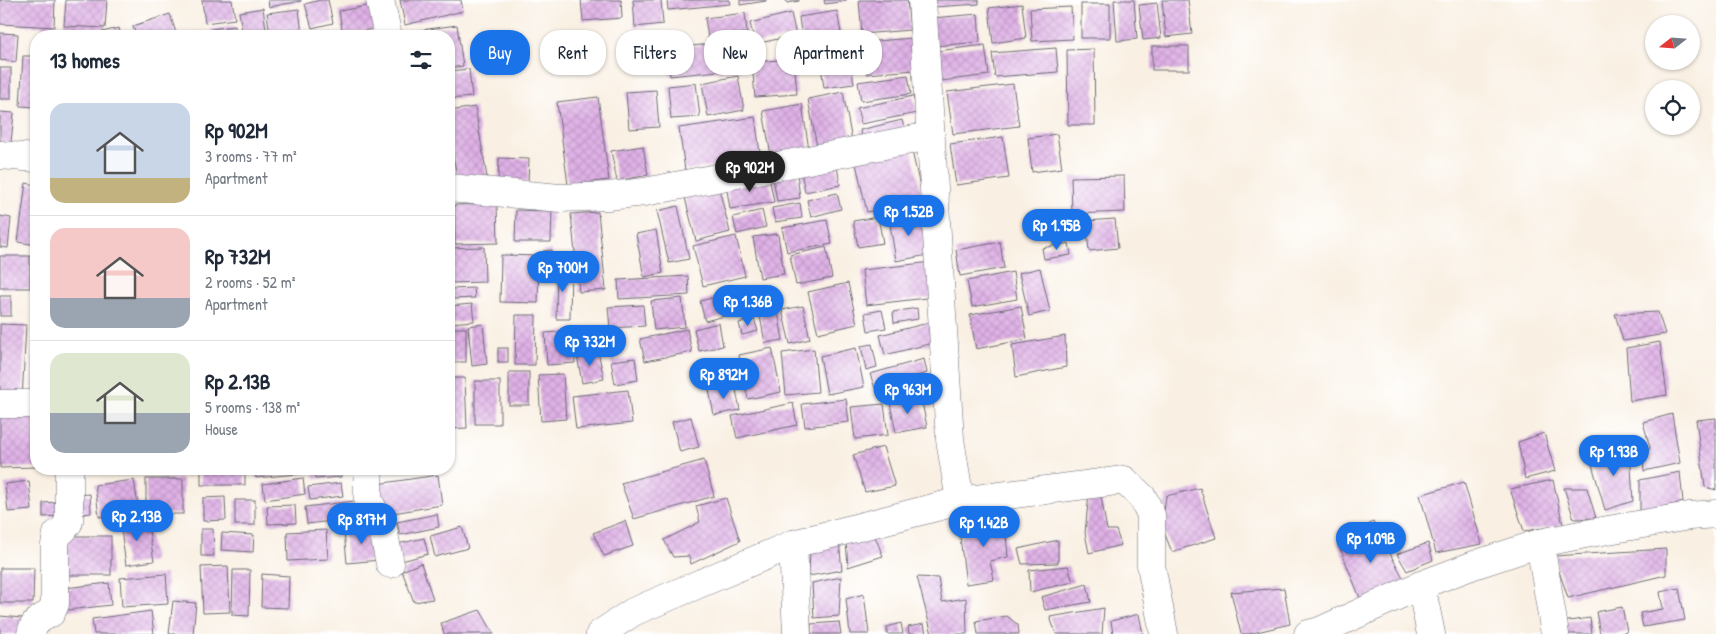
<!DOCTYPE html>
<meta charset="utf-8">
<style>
body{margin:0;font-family:"Patrick Hand",sans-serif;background:#f6f6f7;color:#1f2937;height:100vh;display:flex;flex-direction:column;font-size:19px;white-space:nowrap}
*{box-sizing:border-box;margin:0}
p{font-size:16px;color:#747a83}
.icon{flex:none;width:28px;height:28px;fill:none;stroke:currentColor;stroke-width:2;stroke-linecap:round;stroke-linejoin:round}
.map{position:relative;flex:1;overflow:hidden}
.panel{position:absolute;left:30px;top:30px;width:425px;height:445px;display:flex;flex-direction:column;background:#fff;border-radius:20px;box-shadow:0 1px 4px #0004}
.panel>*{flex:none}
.hud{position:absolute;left:470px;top:30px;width:475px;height:45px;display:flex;gap:10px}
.needle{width:32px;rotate:253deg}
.controls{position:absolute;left:1645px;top:15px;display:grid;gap:10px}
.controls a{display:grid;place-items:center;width:55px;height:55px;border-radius:50%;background:#fff;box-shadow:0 1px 4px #0004;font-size:25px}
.price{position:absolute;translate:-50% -42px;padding:0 11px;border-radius:18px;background:#1a73e8;color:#fff;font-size:16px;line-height:32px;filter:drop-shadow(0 1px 2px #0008)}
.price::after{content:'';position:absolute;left:50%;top:30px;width:15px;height:11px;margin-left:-8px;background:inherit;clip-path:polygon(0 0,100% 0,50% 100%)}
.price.active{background:#222;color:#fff}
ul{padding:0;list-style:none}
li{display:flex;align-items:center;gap:15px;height:125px;padding:0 20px}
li+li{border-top:1px solid #e0e1e3}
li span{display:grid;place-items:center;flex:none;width:140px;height:100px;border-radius:15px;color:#555}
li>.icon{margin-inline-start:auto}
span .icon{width:60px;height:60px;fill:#fffc;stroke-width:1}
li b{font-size:21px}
h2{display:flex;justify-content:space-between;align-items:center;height:60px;padding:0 20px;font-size:21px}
.chip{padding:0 18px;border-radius:20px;background:#fff;box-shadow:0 1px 4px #0004;font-size:18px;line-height:45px}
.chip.active{background:#1a73e8;color:#fff}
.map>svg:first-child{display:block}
.building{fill:url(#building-cross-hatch)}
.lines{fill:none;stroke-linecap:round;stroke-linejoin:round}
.street-casing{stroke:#6d6a76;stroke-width:29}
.street{stroke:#fff;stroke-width:28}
</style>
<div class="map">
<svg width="1716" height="634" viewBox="0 0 1716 634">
<defs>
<pattern id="building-cross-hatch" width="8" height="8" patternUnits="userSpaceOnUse" patternTransform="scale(1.25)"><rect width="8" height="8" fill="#dfb1e6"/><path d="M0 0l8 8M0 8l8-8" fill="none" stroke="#bf98c6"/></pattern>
</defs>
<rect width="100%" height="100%" fill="#fff"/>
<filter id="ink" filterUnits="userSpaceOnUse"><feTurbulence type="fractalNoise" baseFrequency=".02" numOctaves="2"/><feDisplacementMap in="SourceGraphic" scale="10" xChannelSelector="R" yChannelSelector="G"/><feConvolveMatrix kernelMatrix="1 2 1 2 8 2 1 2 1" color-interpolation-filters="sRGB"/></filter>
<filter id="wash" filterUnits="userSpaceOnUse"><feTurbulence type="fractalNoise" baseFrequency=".0096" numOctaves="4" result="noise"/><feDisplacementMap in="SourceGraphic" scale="20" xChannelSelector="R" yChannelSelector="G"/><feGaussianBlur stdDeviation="1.12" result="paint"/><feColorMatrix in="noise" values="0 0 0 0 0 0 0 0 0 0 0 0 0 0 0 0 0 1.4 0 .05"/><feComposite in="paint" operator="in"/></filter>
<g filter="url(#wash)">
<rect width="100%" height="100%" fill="#f9f0e3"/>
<g id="blocks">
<g class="building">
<polygon points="0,0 55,0 54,27 0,24"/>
<polygon points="66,0 107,0 105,28 64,26"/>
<polygon points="202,0 232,0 235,19 205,23"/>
<polygon points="268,0 301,0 301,1 269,7"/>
<polygon points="320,0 328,0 333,23 312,28 305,4"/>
<polygon points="400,0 461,0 463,11 405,25"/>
<polygon points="581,0 621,0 622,18 583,21"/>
<polygon points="633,0 661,0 663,24 635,27"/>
<polygon points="667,0 729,0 730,4 668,10"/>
<polygon points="740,0 766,0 766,1 740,5"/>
<polygon points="786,0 799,0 799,1 787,3"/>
<polygon points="824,0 846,0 846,1 825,4"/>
<polygon points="859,0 907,0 910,30 862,34"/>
<polygon points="933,0 979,0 979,4 934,7"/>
<polygon points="1114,0 1134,0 1137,39 1117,41"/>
<polygon points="1162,0 1188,0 1192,34 1166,37"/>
<polygon points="1157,3 1161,38 1143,40 1139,5"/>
<polygon points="1022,4 1026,38 993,43 989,8"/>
<rect x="1081" y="4" width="29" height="34"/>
<polygon points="372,5 377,28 343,35 339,11"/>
<polygon points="1071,7 1073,39 1032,41 1030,9"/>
<polygon points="263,8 267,36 243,36 239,12"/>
<polygon points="299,9 302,34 270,36 267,13"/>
<polygon points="837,11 841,33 802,40 799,17"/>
<polygon points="745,13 747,33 708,38 705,18"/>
<polygon points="791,13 796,35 755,44 750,23"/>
<polygon points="170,14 177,36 136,36 133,26"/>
<polygon points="978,14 980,42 935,46 932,18"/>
<polygon points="457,25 463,66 449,68 449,36 407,36 407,32"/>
<polygon points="235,26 236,36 211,36 211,29"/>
<polygon points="119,28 121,36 85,36"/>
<polygon points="0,33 18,34 16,62 0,60"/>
<polygon points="332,33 332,36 320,36 320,35"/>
<polygon points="913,38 915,70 867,74 864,42"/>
<polygon points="735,41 739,69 670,76 667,49"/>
<polygon points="836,42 837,49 804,54 803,47"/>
<polygon points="985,45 989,75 941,81 937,51"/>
<rect x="1152" y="46" width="37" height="24"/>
<polygon points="1056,48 1058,72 995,77 992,53"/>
<polygon points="1094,49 1095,125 1068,125 1067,50"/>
<polygon points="849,54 854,84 824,88 820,58"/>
<polygon points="23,56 36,56 36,107 20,106"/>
<polygon points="794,59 797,94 755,97 752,62"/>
<rect x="0" y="68" width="11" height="31"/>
<polygon points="469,69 472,97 449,99 449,71"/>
<polygon points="908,75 911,94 861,101 858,82"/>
<polygon points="738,76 744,110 708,117 702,83"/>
<polygon points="696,83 700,117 671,119 668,86"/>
<polygon points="1013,84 1019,126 953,134 947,92"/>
<polygon points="656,90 659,127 629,129 626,92"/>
<polygon points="843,92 852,141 817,147 808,99"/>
<polygon points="913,96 917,113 861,124 857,108"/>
<polygon points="598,97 609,180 568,185 557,102"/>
<polygon points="802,104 809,150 771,156 763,111"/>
<polygon points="475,107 487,177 458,183 449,133 449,111"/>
<polygon points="0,112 14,113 11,143 0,142"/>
<polygon points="755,117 761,160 685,170 679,128"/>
<polygon points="902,120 906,134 863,144 860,130"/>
<polygon points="1057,134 1062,168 1032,172 1028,138"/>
<polygon points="1003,137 1009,178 956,185 950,144"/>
<polygon points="910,142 923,200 867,212 854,155"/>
<polygon points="643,146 648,175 617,181 611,151"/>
<polygon points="499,158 529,159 528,182 498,181"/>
<polygon points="836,160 840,185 805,192 800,167"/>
<polygon points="449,161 452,175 449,176"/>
<polygon points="797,174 800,198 777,201 773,177"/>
<polygon points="1124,176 1125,212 1072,214 1071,177"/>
<polygon points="769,177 774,202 730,209 726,184"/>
<polygon points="26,183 36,185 36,245 18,242"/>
<polygon points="718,185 730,232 696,241 684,194"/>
<polygon points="837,193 841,209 811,217 807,200"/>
<polygon points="800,203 802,218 775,222 772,208"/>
<polygon points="497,204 498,243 455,244 454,205"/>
<polygon points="678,206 689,259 669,263 657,211"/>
<polygon points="516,210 552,211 551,242 515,242"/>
<polygon points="762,210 766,227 737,234 733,217"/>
<polygon points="598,212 606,290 579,292 571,214"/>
<polygon points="921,212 928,255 896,261 889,218"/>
<polygon points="0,216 11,218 8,248 0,247"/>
<polygon points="878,217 883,243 858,247 853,221"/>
<polygon points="1115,219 1118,248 1089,251 1086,221"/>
<polygon points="827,220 832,244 787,252 782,228"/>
<polygon points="656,230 663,273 644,277 636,234"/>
<polygon points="778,234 784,274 760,278 753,237"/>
<polygon points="736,236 745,276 703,286 693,246"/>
<polygon points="1000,242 1004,268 960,276 956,250"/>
<polygon points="1069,243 1071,255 1044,259 1042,248"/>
<polygon points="484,247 485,282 450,283 449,248"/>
<polygon points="826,247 832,278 796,285 790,255"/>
<polygon points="552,250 554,276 545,277 543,251"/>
<polygon points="501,255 539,256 538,303 500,302"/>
<rect x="0" y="256" width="30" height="32"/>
<polygon points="932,262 935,297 866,305 862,270"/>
<polygon points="557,267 571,268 570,319 556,319"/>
<polygon points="1040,268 1050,311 1029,316 1019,273"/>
<polygon points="1013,272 1017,299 972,307 967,281"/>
<polygon points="688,276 689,295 619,299 618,280"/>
<polygon points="848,283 857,324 818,333 808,292"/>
<polygon points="474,288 475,298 452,299 451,289"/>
<polygon points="736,292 741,312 705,321 700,301"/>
<rect x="0" y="296" width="11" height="20"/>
<polygon points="682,298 685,327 654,330 651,301"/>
<polygon points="472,304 474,321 449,323 449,306"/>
<polygon points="643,305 645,326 610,328 608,307"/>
<polygon points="803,306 810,339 790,344 782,310"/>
<polygon points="1021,306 1027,339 976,349 970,315"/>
<polygon points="917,308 918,319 894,323 893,312"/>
<polygon points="882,310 886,328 868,331 865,313"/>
<polygon points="778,312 783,340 765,343 760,316"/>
<polygon points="1658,312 1665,334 1623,341 1615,314"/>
<polygon points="516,315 536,315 535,365 515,365"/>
<polygon points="754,319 758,331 742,335 739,323"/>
<polygon points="932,322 937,342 885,355 880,335"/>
<polygon points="719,323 723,346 699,351 694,329"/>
<polygon points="0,324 26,325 22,400 0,399"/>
<polygon points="483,324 487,364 472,366 468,326"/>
<rect x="449" y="328" width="17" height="34"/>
<polygon points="687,329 692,352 645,361 640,339"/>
<polygon points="573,331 575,363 547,365 545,333"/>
<polygon points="1065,336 1066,367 1016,377 1012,345"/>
<polygon points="1660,342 1667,395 1630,401 1626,348"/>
<polygon points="872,344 877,367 866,370 861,346"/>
<rect x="498" y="348" width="10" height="14"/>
<polygon points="772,348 781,392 748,399 739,355"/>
<polygon points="856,348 864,387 827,394 820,356"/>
<polygon points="814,349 818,392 786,395 782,353"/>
<polygon points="598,351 604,379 582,383 577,355"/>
<polygon points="32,355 36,355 36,399 33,399"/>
<polygon points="635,358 638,380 615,384 611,361"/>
<polygon points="924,359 927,373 875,388 870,374"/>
<rect x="509" y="372" width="20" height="33"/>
<polygon points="563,374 566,419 541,421 538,375"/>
<polygon points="449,378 465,378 467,428 449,429"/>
<rect x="475" y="381" width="25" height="43"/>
<polygon points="735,385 740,410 714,415 709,390"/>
<polygon points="628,390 632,423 576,429 572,396"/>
<polygon points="921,397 927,427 896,433 890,403"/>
<polygon points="846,399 849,422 805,427 802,404"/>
<polygon points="793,403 797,425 737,438 732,416"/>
<polygon points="884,404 888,435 855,439 851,407"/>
<polygon points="36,414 36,467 0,468 0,415"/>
<polygon points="1672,414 1680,463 1644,471 1643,458 1650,448 1643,422"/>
<polygon points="691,417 699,447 680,452 672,422"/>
<polygon points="1716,418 1716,490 1705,487 1696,420"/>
<polygon points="1544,433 1555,471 1525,479 1518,442"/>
<polygon points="883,447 895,486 865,492 853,455"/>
<polygon points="1630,449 1633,501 1605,510 1589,454"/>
<polygon points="704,460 714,496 634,519 621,483"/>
<polygon points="102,469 134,469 134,473 102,471"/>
<polygon points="142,469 154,469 154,470 142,471"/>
<rect x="201" y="469" width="44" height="16"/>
<polygon points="255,469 306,469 307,473 256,478"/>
<polygon points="313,469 341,469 341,477 315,479"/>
<polygon points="383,469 419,469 419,470 383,473"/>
<polygon points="1680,472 1683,502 1640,513 1640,480"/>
<polygon points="438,475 442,505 381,515 377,484"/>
<polygon points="303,478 305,494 265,500 263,484"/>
<rect x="146" y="479" width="37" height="35"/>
<polygon points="134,480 139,512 99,517 95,485"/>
<polygon points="1553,480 1563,525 1524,531 1510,489"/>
<polygon points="29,481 32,510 8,512 5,484"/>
<polygon points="1464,482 1482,544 1436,553 1420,495"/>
<polygon points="341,483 343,496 310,500 308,487"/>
<polygon points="1200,488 1216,538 1172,552 1162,527 1166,496"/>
<polygon points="1564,488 1587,488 1596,518 1574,519"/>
<polygon points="1100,491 1107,530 1116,530 1121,545 1089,553 1085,533 1089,493"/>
<polygon points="90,494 91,513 77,515 75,495"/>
<polygon points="225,497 226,520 203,521 203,498"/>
<polygon points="726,498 740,541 691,564 689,556 673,557 664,540 700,522 696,506"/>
<rect x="235" y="500" width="20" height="25"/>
<polygon points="355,501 357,518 307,524 305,507"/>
<polygon points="58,502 59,516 43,517 43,503"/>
<polygon points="295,505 296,523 268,524 267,506"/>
<polygon points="1004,513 1008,557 990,561 994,580 966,584 960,537 975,533 974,521"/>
<polygon points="437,514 439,527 400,535 397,522"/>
<polygon points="147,519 154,561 126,565 120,523"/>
<polygon points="625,521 633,546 604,556 593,533"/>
<polygon points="1373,522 1407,585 1362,603 1338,543"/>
<polygon points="376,527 380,560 347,563 344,531"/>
<polygon points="462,527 468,548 435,557 430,536"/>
<polygon points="201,529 213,529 214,556 201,556"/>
<polygon points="326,530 328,559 288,561 287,532"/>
<polygon points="222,533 254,535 253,552 221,550"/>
<polygon points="874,534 883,556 848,567 846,541"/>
<rect x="60" y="536" width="51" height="39"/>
<polygon points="424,538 428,554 398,562 393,545"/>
<polygon points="1058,540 1058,563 1022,564 1018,549"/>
<polygon points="839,541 842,570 809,576 810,549"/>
<polygon points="1428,543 1433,560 1407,571 1397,554"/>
<polygon points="1666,549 1666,575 1568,598 1554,556"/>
<polygon points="421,563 433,599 414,602 402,571"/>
<polygon points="228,566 230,612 203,613 201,567"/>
<polygon points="1068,566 1073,582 1030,592 1029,570"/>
<polygon points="0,568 34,568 33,603 0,603"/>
<polygon points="233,570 250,570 249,616 232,615"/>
<polygon points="166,574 168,604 122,607 120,578"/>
<polygon points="262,574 289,576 288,608 261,607"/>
<polygon points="841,577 839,616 814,618 812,583"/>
<polygon points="917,577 938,578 942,602 966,598 967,634 932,634"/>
<polygon points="109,583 111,605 59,611 56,589"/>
<polygon points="1087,584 1091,602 1045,610 1041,597"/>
<polygon points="1284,588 1290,624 1249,634 1241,634 1231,592"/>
<polygon points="1679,588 1685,620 1643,627 1640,613 1663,609 1660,592"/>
<polygon points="864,594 869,634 850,634 846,599"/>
<polygon points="173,601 196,603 193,634 169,634"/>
<polygon points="1622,607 1627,632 1616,634 1600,634 1596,612"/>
<polygon points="1104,608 1102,634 1056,634 1050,617"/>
<polygon points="480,610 494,634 444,634 441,623"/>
<polygon points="151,611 154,634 94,634 92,619"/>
<polygon points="1139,614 1143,634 1113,634 1111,621"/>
<polygon points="0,616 22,618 21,634 0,634"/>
<polygon points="1007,616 1018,625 1019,634 978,634 976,621"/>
<polygon points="1590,618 1592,634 1564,634 1562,622"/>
<polygon points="839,622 841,634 811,634 811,624"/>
<polygon points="901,623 903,634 887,634 887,627"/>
<polygon points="924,624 926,634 909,634 908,627"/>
</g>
</g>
</g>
<g filter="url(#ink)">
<use href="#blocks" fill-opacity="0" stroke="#6d6a76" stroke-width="1"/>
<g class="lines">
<defs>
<g id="street">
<polyline points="380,0 388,36"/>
<polyline points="922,0 950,439 960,501"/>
<polyline points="0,155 36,158"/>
<polyline points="449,188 560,198 608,196 645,192 930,136"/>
<polyline points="0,404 36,404"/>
<polyline points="368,469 368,499 383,529 390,564"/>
<polyline points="1540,543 1555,634"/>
<polyline points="793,544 797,634"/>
<polyline points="1421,585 1431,634"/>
<path d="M 31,634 C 33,622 41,618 51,613 L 55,604 L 55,545 L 57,534 L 63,530 L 69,522 L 69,469"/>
<polyline points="600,634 633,612 793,544 960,501 1124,480 1143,498 1151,515 1151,565 1164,634"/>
<polyline points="1308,634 1320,631 1421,585 1474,565 1540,543 1585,534 1689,516 1716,514"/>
</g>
</defs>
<use href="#street" class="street-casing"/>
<use href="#street" class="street"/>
</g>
</g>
</svg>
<div class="controls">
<a><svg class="needle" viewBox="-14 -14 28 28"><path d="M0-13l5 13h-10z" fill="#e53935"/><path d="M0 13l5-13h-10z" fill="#747a83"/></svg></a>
<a><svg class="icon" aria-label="locate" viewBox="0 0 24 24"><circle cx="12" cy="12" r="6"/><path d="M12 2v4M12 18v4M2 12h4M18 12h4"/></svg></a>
</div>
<b class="price active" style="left:750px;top:193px">Rp 902M</b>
<b class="price" style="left:909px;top:237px">Rp 1.52B</b>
<b class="price" style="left:1057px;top:251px">Rp 1.95B</b>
<b class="price" style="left:563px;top:293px">Rp 700M</b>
<b class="price" style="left:748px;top:327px">Rp 1.36B</b>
<b class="price" style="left:590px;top:367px">Rp 732M</b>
<b class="price" style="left:724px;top:400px">Rp 892M</b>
<b class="price" style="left:908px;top:415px">Rp 963M</b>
<b class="price" style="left:1614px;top:477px">Rp 1.93B</b>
<b class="price" style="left:137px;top:542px">Rp 2.13B</b>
<b class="price" style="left:362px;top:545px">Rp 817M</b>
<b class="price" style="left:984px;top:548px">Rp 1.42B</b>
<b class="price" style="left:1371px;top:564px">Rp 1.09B</b>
<div class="hud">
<a class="chip active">Buy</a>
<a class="chip">Rent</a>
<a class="chip">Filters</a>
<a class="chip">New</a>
<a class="chip">Apartment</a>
</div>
<section class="panel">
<h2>13 homes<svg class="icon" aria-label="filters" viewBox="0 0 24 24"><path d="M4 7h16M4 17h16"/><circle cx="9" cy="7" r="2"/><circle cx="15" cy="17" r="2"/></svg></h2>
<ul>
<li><span style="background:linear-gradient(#c9d6e8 75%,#c2b280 0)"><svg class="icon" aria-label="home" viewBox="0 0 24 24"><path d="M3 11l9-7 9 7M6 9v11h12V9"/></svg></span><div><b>Rp 902M</b><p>3 rooms · 77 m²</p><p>Apartment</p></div></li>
<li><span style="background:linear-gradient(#f6c9c9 70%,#9aa5b1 0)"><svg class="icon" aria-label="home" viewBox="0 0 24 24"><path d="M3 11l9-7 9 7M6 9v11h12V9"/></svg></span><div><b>Rp 732M</b><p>2 rooms · 52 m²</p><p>Apartment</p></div></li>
<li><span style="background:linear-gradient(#dfe7d0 60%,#9aa5b1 0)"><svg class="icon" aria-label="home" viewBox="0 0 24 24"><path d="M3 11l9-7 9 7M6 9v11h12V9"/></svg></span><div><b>Rp 2.13B</b><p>5 rooms · 138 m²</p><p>House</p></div></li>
</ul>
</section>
</div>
